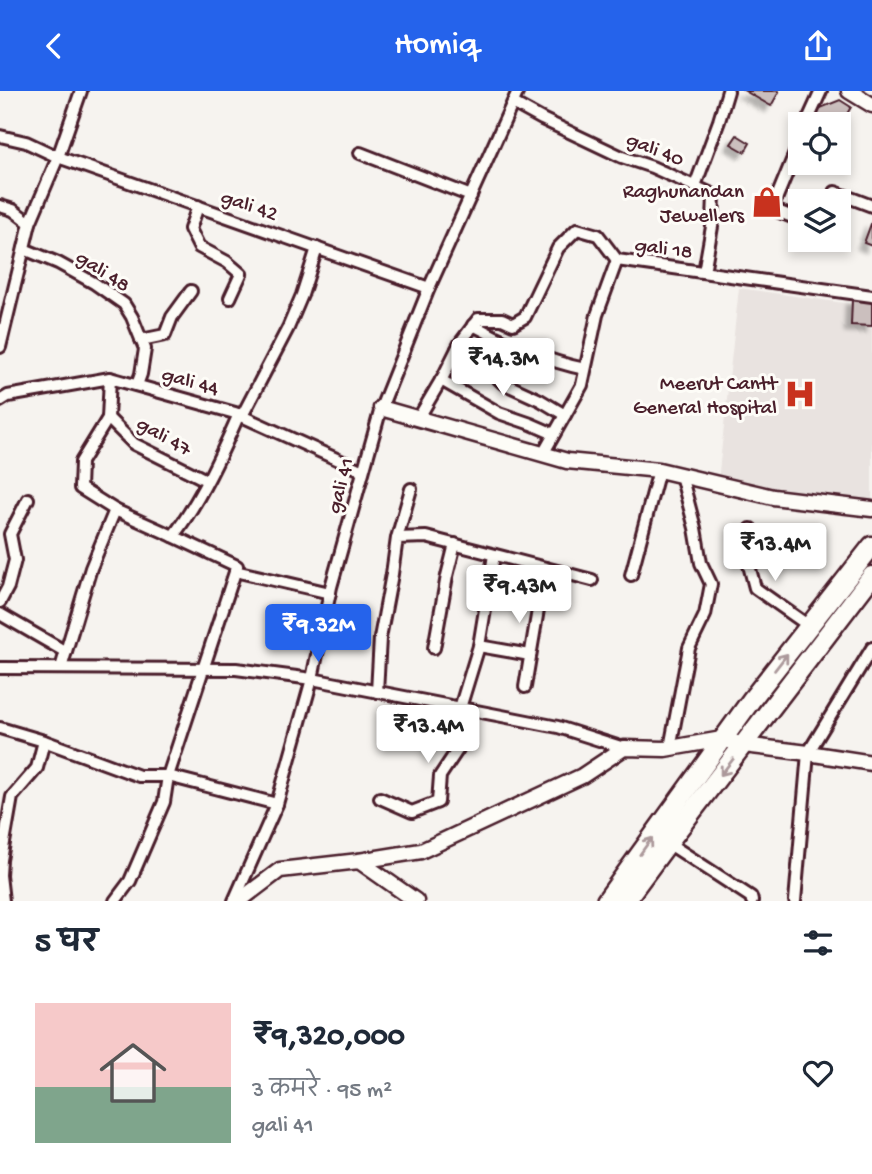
<!DOCTYPE html>
<html lang="hi">
<meta charset="utf-8">
<style>
body{margin:0;font-family:"Gochi Hand","Playpen Sans Deva",sans-serif;background:#f6f6f7;color:#1f2937;height:100vh;display:flex;flex-direction:column;font-size:26px;white-space:nowrap}
*{box-sizing:border-box;margin:0}
p{font-size:23px;color:#747a83}
.icon{flex:none;width:38px;height:38px;fill:none;stroke:currentColor;stroke-width:2;stroke-linecap:round;stroke-linejoin:round}
.map{position:relative;height:810px;overflow:hidden}
.sheet{display:flex;flex-direction:column;background:#fff;flex:1}
.sheet>*{flex:none}
.buttons{position:absolute;left:788px;top:21px;display:grid;gap:14px}
.buttons a{display:grid;place-items:center;width:63px;height:63px;border-radius:0px;background:#fff;box-shadow:0 4px 10px #0003;font-size:35px}
.price{position:absolute;translate:-50% -60px;padding:0 16px;border-radius:7px;background:#fff;color:#222;font-size:23px;line-height:46px;filter:drop-shadow(0 2px 4px #0008)}
.price::after{content:'';position:absolute;left:50%;top:42px;width:21px;height:16px;margin-left:-10px;background:inherit;clip-path:polygon(0 0,100% 0,50% 100%)}
.price.selected{background:#2563eb;color:#fff}
ul{padding:0;list-style:none}
li{display:flex;align-items:center;gap:21px;height:175px;padding:0 35px}
li span{display:grid;place-items:center;flex:none;width:196px;height:140px;border-radius:0px;color:#555}
li>.icon{margin-inline-start:auto}
span .icon{width:84px;height:84px;fill:#fffc;stroke-width:1}
li b{font-size:30px}
h2{display:flex;justify-content:space-between;align-items:center;height:84px;padding:0 35px;font-size:30px}
header{display:flex;justify-content:space-between;align-items:center;height:91px;padding:0 35px;background:#2563eb;color:#fff;font-size:32px;font-weight:600}
.map>svg:first-child{display:block}
.built{fill:#e9e3e0}
.building{fill:#cbbfbe;stroke:#4a1f2b;stroke-width:2;filter:url(#shadow)}
.lines{fill:none;stroke-linecap:round;stroke-linejoin:round}
.minor-casing{stroke:#4a1f2b;stroke-width:16}
.tertiary-casing{stroke:#4a1f2b;stroke-width:19}
.primary-casing{stroke:#4a1f2b;stroke-width:23}
.minor{stroke:#fdfcf7;stroke-width:10}
.tertiary{stroke:#fdfcf7;stroke-width:14}
.primary{stroke:#fdfcf7;stroke-width:18}
.oneway{stroke:#ac999b}
.labels{text-anchor:middle;stroke-width:6;stroke-linejoin:round;paint-order:stroke}
.street-label{font-size:21px;fill:#4a1f2b;stroke:#fdfcf7}
.poi-label{font-size:21px;fill:#4a1f2b;stroke:#fdfcf7;text-anchor:end}
</style>
<header><svg class="icon" aria-label="back" viewBox="0 0 24 24"><path d="M15 5l-7 7 7 7"/></svg>Homiq<svg class="icon" aria-label="share" viewBox="0 0 24 24"><path d="M12 15V3M7 8l5-5 5 5M5 13v7h14v-7"/></svg></header>
<div class="map">
<svg width="872" height="810" viewBox="0 0 872 810">
<defs>
<filter id="shadow"><feDropShadow dx="-6" dy="6" stdDeviation="2" flood-color="#0004"/></filter>
</defs>
<rect width="100%" height="100%" fill="#f6f3ef"/>
<filter id="ink" filterUnits="userSpaceOnUse"><feTurbulence type="fractalNoise" baseFrequency=".0143" numOctaves="2"/><feDisplacementMap in="SourceGraphic" scale="14" xChannelSelector="R" yChannelSelector="G"/><feConvolveMatrix kernelMatrix="1 2 1 2 8 2 1 2 1" color-interpolation-filters="sRGB"/></filter>
<g filter="url(#ink)">
<polygon class="built" points="739,197 872,216 872,423 718,390"/>
<g class="building">
<polygon points="745,0 778,0 779,1 771,15"/>
<polygon points="840,9 851,16 840,35 838,42 838,33 823,33 813,20"/>
<polygon points="737,44 750,52 745,61 731,53"/>
<polygon points="872,130 872,155 864,152"/>
<polygon points="852,208 872,210 872,235 851,234"/>
</g>
<g class="lines">
<defs>
<g id="minor">
<polyline points="513,12 542,28 622,66 652,76 714,104 713,130 704,181"/>
<polyline points="806,33 821,0"/>
<polyline points="0,45 26,51 58,66 429,197"/>
<polyline points="800,50 772,118 800,129"/>
<polyline points="360,62 471,105"/>
<polyline points="695,95 719,30 728,0"/>
<polyline points="831,110 835,101 872,115"/>
<polyline points="0,115 13,119 30,132"/>
<polyline points="198,115 190,138 199,156 227,171 241,183 230,207"/>
<polyline points="24,158 58,172 94,192 124,213 132,226 145,258 141,283 137,294"/>
<path d="M 473,234 C 505,252 549,271 585,278"/>
<polyline points="141,249 165,244 172,226 191,200"/>
<polyline points="0,256 30,132 58,66 81,0"/>
<polyline points="457,258 480,270 503,292 540,309 565,324"/>
<path d="M 110,287 L 108,327 L 81,371 L 80,397 L 115,419 L 173,445 C 200,410 221,364 239,323"/>
<polyline points="441,289 499,322 531,333 554,343"/>
<polyline points="0,310 8,305 110,287 235,322 363,380"/>
<polyline points="242,325 288,237 302,204 317,157"/>
<polyline points="108,327 134,353 206,389"/>
<polyline points="418,328 444,284 460,252 478,228 502,228 513,233 525,226 558,157 577,138 598,144 617,169"/>
<polyline points="543,363 582,294 597,224 617,169 872,205"/>
<polyline points="751,438 744,455 755,497 809,535"/>
<polyline points="397,447 411,398"/>
<polyline points="235,480 330,502"/>
<polyline points="631,484 659,379"/>
<polyline points="0,511 8,496 15,469 10,443 28,408"/>
<polyline points="0,523 66,561"/>
<polyline points="479,555 530,564"/>
<polyline points="434,557 447,485 455,453"/>
<polyline points="0,577 236,578 312,588 558,636 624,657"/>
<polyline points="61,577 91,477 115,419"/>
<polyline points="525,596 545,477"/>
<polyline points="377,601 380,547 392,483 397,447 426,446 592,489"/>
<polyline points="460,617 479,555 494,464"/>
<polyline points="0,637 44,650 139,685 168,685 277,713"/>
<polyline points="670,657 689,557 705,524 711,493 701,472 695,437 681,384"/>
<polyline points="380,707 412,721 438,711 440,685 458,658 471,619"/>
<polyline points="668,752 751,806 752,810"/>
<polyline points="3,810 0,784 1,769 12,706 37,677 44,650"/>
<polyline points="115,810 130,790 164,711 168,685 237,475 173,445"/>
<polyline points="234,810 277,713 312,588 331,496 381,317 429,197 518,0"/>
<polyline points="795,810 808,662 872,557"/>
</g>
<g id="tertiary">
<polyline points="849,0 872,14"/>
<polyline points="381,317 567,370 659,379 773,406 872,418"/>
<polyline points="359,770 421,760 582,685 624,657 665,658 722,648 744,654 808,662 872,672"/>
<polyline points="239,810 280,779 359,770 416,810"/>
</g>
<g id="primary">
<polyline points="606,810 752,608 872,455"/>
<polyline points="625,810 668,752 872,485"/>
</g>
</defs>
<use href="#minor" class="minor-casing"/>
<use href="#tertiary" class="tertiary-casing"/>
<use href="#primary" class="primary-casing"/>
<use href="#minor" class="minor"/>
<use href="#tertiary" class="tertiary"/>
<use href="#primary" class="primary"/>
</g>
<defs><path id="oneway-shaft" d="M-6 0H5M1.5-3L5.5 0L1.5 3" fill="none" stroke-width="1.6" stroke-linecap="round" stroke-linejoin="round" transform="scale(1.75)"/></defs>
<g class="oneway">
<use href="#oneway-shaft" transform="translate(781 571) rotate(-52)"/>
<use href="#oneway-shaft" transform="translate(727 676) rotate(128)"/>
<use href="#oneway-shaft" transform="translate(646 755) rotate(-54)"/>
</g>
</g>
<defs>
<symbol id="shop-bare" viewBox="-9 -9 18 18"><path d="M-5-2.5h2.3a2.7 3.5 0 0 1 5.4 0H5L5.5 6h-11ZM-1.5-2.5h3a1.5 2.3 0 0 0-3 0Z" fill="#c8321e" stroke="#fdfcf7" stroke-width="2.5" paint-order="stroke"/></symbol>
<symbol id="hospital-bare" viewBox="-9 -9 18 18"><path d="M-5-5h3v3.5h4V-5h3V5h-3V1.5h-4V5h-3Z" fill="#c8321e" stroke="#fdfcf7" stroke-width="2.5" paint-order="stroke"/></symbol>
</defs>
<g fill-rule="evenodd">
<use href="#shop-bare" x="745" y="89" width="44" height="44"/>
<use href="#hospital-bare" x="778" y="281" width="44" height="44"/>
</g>
<g class="labels">
<g class="street-label">
<text transform="translate(656 57) rotate(22)" y="7">gali 40</text>
<text transform="translate(250 113) rotate(19)" y="7">gali 42</text>
<text transform="translate(664 156) rotate(8)" y="7">gali 18</text>
<text transform="translate(104 179) rotate(33)" y="7">gali 48</text>
<text transform="translate(191 289) rotate(16)" y="7">gali 44</text>
<text transform="translate(165 344) rotate(30)" y="7">gali 47</text>
<text transform="translate(339 394) rotate(-75)" y="7">gali 41</text>
</g>
<g class="poi-label">
<text x="744" y="106">Raghunandan<tspan x="744" dy="24">Jewellers</tspan></text>
<text x="777" y="298">Meerut Cantt<tspan x="777" dy="24">General Hospital</tspan></text>
</g>
</g>
</svg>
<div class="buttons">
<a><svg class="icon" aria-label="locate" viewBox="0 0 24 24"><circle cx="12" cy="12" r="6"/><path d="M12 2v4M12 18v4M2 12h4M18 12h4"/></svg></a>
<a><svg class="icon" aria-label="layers" viewBox="0 0 24 24"><path d="M12 4l9 5-9 5-9-5zM3 14l9 5 9-5"/></svg></a>
</div>
<b class="price" style="left:503px;top:307px">₹14.3M</b>
<b class="price" style="left:775px;top:492px">₹13.4M</b>
<b class="price" style="left:519px;top:534px">₹9.43M</b>
<b class="price selected" style="left:318px;top:573px">₹9.32M</b>
<b class="price" style="left:428px;top:674px">₹13.4M</b>
</div>
<section class="sheet">
<h2>5 घर<svg class="icon" aria-label="filters" viewBox="0 0 24 24"><path d="M4 7h16M4 17h16"/><circle cx="9" cy="7" r="2"/><circle cx="15" cy="17" r="2"/></svg></h2>
<ul>
<li><span style="background:linear-gradient(#f6c9c9 60%,#7fa58c 0)"><svg class="icon" aria-label="home" viewBox="0 0 24 24"><path d="M3 11l9-7 9 7M6 9v11h12V9"/></svg></span><div><b>₹9,320,000</b><p>3 कमरे · 95 m²</p><p>gali 41</p></div><svg class="icon" aria-label="heart" viewBox="0 0 24 24"><path d="M12 20l-8-8c-3-5 5-10 8-4 3-6 11-1 8 4z"/></svg></li>
</ul>
</section>
